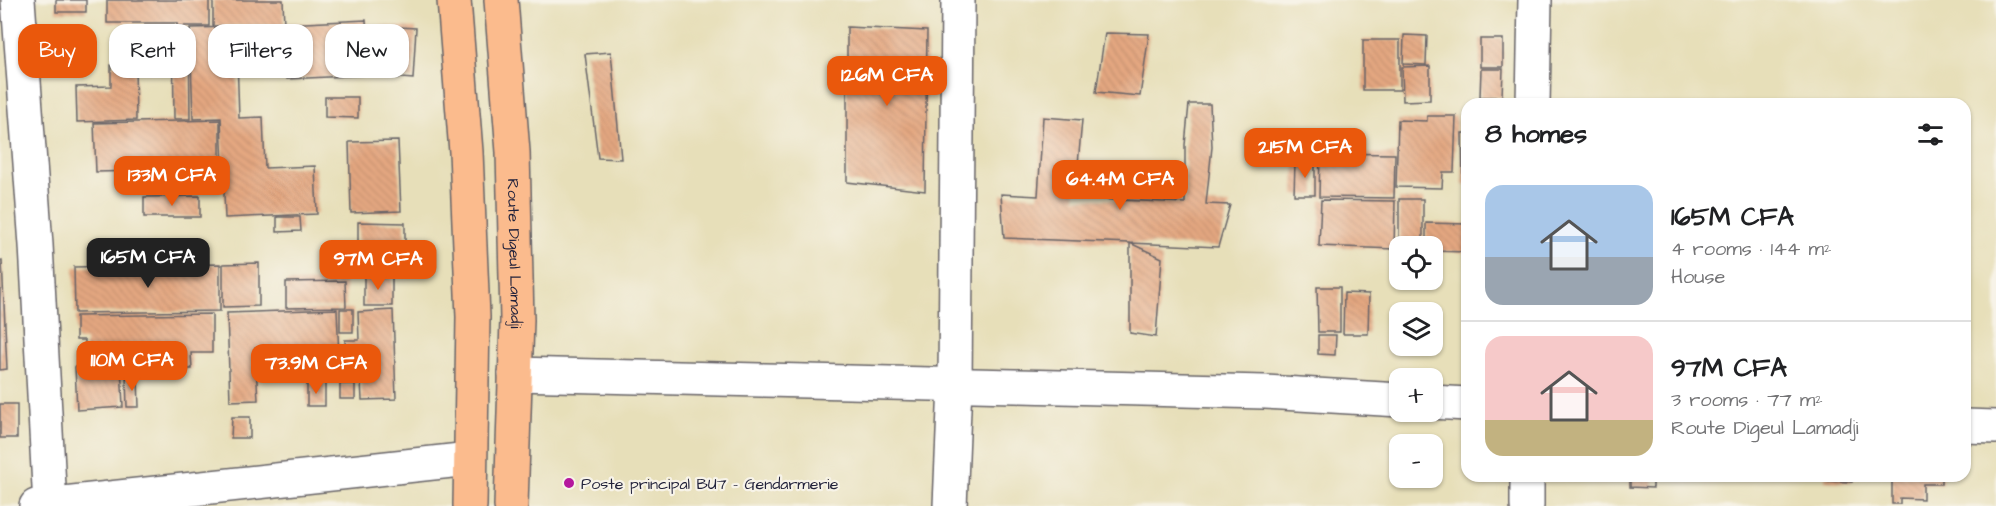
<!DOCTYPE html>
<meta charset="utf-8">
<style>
body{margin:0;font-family:"Architects Daughter",sans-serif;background:#f2f2f2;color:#202124;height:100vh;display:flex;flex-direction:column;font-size:22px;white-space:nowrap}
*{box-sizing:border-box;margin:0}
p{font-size:20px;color:#757577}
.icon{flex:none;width:33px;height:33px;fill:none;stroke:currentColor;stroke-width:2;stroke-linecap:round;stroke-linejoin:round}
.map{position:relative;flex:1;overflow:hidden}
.drawer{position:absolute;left:1461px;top:98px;width:510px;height:384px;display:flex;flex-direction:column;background:#fff;border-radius:18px;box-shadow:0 2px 4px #0004}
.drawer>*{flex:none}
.banner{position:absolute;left:18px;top:24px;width:570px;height:54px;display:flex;gap:12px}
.buttons{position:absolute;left:1389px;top:236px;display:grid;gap:12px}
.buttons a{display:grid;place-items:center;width:54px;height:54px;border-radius:12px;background:#fff;box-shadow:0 2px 4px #0004;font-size:30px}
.price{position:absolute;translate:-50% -51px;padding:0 14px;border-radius:12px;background:#ea580c;color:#fff;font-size:20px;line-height:39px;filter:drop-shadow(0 2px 3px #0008)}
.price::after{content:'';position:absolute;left:50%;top:36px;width:18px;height:14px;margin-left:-9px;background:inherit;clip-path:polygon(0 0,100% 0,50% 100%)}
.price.selected{background:#222;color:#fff}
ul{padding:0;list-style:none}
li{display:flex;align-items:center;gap:18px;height:150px;padding:0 24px}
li+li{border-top:2px solid #e0e0e0}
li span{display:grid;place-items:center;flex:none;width:168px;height:120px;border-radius:18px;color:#555}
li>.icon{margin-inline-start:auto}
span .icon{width:72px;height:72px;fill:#fffc;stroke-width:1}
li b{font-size:26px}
h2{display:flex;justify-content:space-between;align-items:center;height:72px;padding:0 24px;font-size:26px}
.tag{padding:0 21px;border-radius:18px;background:#fff;box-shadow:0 2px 4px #0004;font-size:21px;line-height:54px}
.tag.selected{background:#ea580c;color:#fff}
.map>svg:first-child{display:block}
.building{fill:url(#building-back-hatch)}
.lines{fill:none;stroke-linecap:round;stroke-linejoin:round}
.minor-casing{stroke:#676467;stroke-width:36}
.major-casing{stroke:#676467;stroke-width:36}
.minor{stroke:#fff;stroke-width:33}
.major{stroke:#fbbb8d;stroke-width:33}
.poi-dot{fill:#b5179e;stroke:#f7f3e8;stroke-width:2}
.labels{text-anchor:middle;stroke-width:4.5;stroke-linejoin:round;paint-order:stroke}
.street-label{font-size:16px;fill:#22223b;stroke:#f7f3e8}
.poi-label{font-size:16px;fill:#22223b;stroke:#f7f3e8;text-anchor:start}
</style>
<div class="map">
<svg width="1996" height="506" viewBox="0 0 1996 506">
<defs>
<pattern id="building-back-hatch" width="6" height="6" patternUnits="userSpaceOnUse" patternTransform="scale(1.5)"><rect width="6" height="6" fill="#e4a780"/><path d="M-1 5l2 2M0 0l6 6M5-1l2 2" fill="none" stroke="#c38f70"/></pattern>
</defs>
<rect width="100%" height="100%" fill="#f7f3e8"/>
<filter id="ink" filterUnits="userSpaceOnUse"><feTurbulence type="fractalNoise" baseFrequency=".0167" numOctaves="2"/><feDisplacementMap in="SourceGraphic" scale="12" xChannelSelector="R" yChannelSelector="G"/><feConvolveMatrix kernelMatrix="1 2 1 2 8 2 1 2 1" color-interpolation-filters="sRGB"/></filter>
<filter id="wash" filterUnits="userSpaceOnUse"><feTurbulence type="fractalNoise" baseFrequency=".008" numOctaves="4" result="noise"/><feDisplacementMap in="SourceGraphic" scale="24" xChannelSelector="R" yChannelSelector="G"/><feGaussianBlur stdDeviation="1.35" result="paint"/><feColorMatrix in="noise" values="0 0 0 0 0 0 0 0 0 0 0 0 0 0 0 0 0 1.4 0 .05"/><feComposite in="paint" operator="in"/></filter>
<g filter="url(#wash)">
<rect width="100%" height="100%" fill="#e7dfb9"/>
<g id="blocks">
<g class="building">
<rect x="56" y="0" width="30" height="12"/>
<polygon points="107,0 209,0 209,26 177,26 177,23 107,23"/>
<polygon points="213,0 283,0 284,25 213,26"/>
<polygon points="366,20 369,75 287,79 285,24"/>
<polygon points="381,26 416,28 413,79 377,76"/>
<polygon points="236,27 239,118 263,117 265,168 315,166 317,214 225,218 221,118 193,119 190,28"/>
<polygon points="847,27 927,31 925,191 847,182"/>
<polygon points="173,30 189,30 190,119 174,119"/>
<polygon points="1105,33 1149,34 1140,96 1096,92"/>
<polygon points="1404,35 1427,36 1426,65 1403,64"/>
<rect x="1480" y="39" width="23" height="28"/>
<rect x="1363" y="40" width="37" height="50"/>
<polygon points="611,52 621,159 598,158 585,54"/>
<polygon points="135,64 136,120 77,122 76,87 111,86 111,65"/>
<polygon points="1430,66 1430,100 1403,101 1402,67"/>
<polygon points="1481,69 1503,69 1502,97 1480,97"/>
<polygon points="325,97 358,97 358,118 325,117"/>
<polygon points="1189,104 1210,104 1212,147 1206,204 1230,205 1218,247 1130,243 1162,258 1156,337 1130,333 1130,243 1004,238 1001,194 1038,196 1043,117 1082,120 1075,198 1185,203 1185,145"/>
<polygon points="1427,116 1456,116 1454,172 1443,172 1442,188 1396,187 1398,120 1427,121"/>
<polygon points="220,120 220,169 96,172 94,123"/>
<polygon points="1462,133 1467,133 1467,185 1463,185"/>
<polygon points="398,141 401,211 351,213 349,142"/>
<polygon points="1320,153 1395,154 1394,198 1319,197"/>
<polygon points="1295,162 1315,162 1315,195 1294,195"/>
<polygon points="200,196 200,217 144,217 144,197"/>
<rect x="1399" y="199" width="24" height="47"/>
<polygon points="1321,200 1395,201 1394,249 1319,246"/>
<polygon points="277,217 300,217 301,231 277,232"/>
<polygon points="358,222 405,223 405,258 358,258"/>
<polygon points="1426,223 1467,224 1467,252 1432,251 1432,246 1426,246"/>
<rect x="373" y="259" width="22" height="15"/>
<polygon points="0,261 2,261 7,369 0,370"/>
<polygon points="259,263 259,306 223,307 223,264"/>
<polygon points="220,264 220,311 75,313 74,267"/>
<polygon points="364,275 392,276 392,306 364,306"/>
<polygon points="345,281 346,307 286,308 286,282"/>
<polygon points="1317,287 1340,287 1340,332 1318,332"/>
<polygon points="1344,293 1369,294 1368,334 1343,334"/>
<polygon points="337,309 339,358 304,360 303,347 255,348 258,400 230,401 227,313"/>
<rect x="340" y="309" width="13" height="23"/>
<polygon points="393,310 396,399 362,400 360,362 346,363 345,340 359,340 358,312"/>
<polygon points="212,314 212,353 191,353 192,369 166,369 166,357 140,357 140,375 127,375 126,354 85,354 85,340 76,340 76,316"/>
<polygon points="1318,335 1336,335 1335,355 1318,354"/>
<polygon points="121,365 123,407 77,410 75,367"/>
<polygon points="126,378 138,378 139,407 127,407"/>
<rect x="307" y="383" width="18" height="23"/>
<rect x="340" y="384" width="15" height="15"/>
<rect x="0" y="404" width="17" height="34"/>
<polygon points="232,417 250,417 250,438 231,438"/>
<polygon points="1630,476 1653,476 1653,488 1630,487"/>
<polygon points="1825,476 1852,476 1852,482 1825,481"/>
<polygon points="1892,476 1942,476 1942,484 1923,484 1923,499 1900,498 1900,504 1892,504"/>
</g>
</g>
</g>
<g filter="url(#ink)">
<use href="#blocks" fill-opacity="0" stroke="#676467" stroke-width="1.5"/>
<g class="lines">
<defs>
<g id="minor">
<polyline points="18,0 36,245 50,506"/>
<polyline points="1533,104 1535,0"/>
<polyline points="515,374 1265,392 1400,400"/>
<polyline points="1432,402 1467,404"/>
<polyline points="1965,426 1996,427"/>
<polyline points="36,506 470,459"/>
<polyline points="950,506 955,385 958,0"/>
<polyline points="1527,506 1527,476"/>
</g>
<g id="major">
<polyline points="454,0 466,152 473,317 470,506"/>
<path id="s1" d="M 501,0 L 513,152 L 517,320 L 511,506"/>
</g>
</defs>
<use href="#minor" class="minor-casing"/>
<use href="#major" class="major-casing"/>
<use href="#minor" class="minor"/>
<use href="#major" class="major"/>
</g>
</g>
<circle class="poi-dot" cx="569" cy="483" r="6"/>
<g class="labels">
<g class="street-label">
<text dy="6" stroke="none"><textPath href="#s1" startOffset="254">Route Digeul Lamadji</textPath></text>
</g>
<g class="poi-label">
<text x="581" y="489">Poste principal BU7 - Gendarmerie</text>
</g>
</g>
</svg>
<div class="buttons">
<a><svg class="icon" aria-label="locate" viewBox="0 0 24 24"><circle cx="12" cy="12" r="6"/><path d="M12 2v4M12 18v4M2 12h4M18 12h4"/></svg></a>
<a><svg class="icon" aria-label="layers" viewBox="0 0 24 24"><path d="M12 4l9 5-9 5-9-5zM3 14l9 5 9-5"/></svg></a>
<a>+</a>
<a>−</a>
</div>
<b class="price" style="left:887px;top:107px">126M CFA</b>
<b class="price" style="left:1305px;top:179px">215M CFA</b>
<b class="price" style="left:172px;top:207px">133M CFA</b>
<b class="price" style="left:1120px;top:211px">64.4M CFA</b>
<b class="price selected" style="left:148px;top:289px">165M CFA</b>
<b class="price" style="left:378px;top:291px">97M CFA</b>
<b class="price" style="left:132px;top:392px">110M CFA</b>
<b class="price" style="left:316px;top:395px">73.9M CFA</b>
<div class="banner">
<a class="tag selected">Buy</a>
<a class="tag">Rent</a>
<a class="tag">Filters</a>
<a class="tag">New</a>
</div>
<section class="drawer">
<h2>8 homes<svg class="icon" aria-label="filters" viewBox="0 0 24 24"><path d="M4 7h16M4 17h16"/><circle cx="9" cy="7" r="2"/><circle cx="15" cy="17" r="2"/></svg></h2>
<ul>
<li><span style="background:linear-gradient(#a9c7e8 60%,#9aa5b1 0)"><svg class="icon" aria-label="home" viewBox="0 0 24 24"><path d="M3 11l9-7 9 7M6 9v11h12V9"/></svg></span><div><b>165M CFA</b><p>4 rooms · 144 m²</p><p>House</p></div></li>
<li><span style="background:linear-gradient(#f6c9c9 70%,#c2b280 0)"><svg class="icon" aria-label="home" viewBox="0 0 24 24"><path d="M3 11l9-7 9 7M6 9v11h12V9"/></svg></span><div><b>97M CFA</b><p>3 rooms · 77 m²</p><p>Route Digeul Lamadji</p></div></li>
</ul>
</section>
</div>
